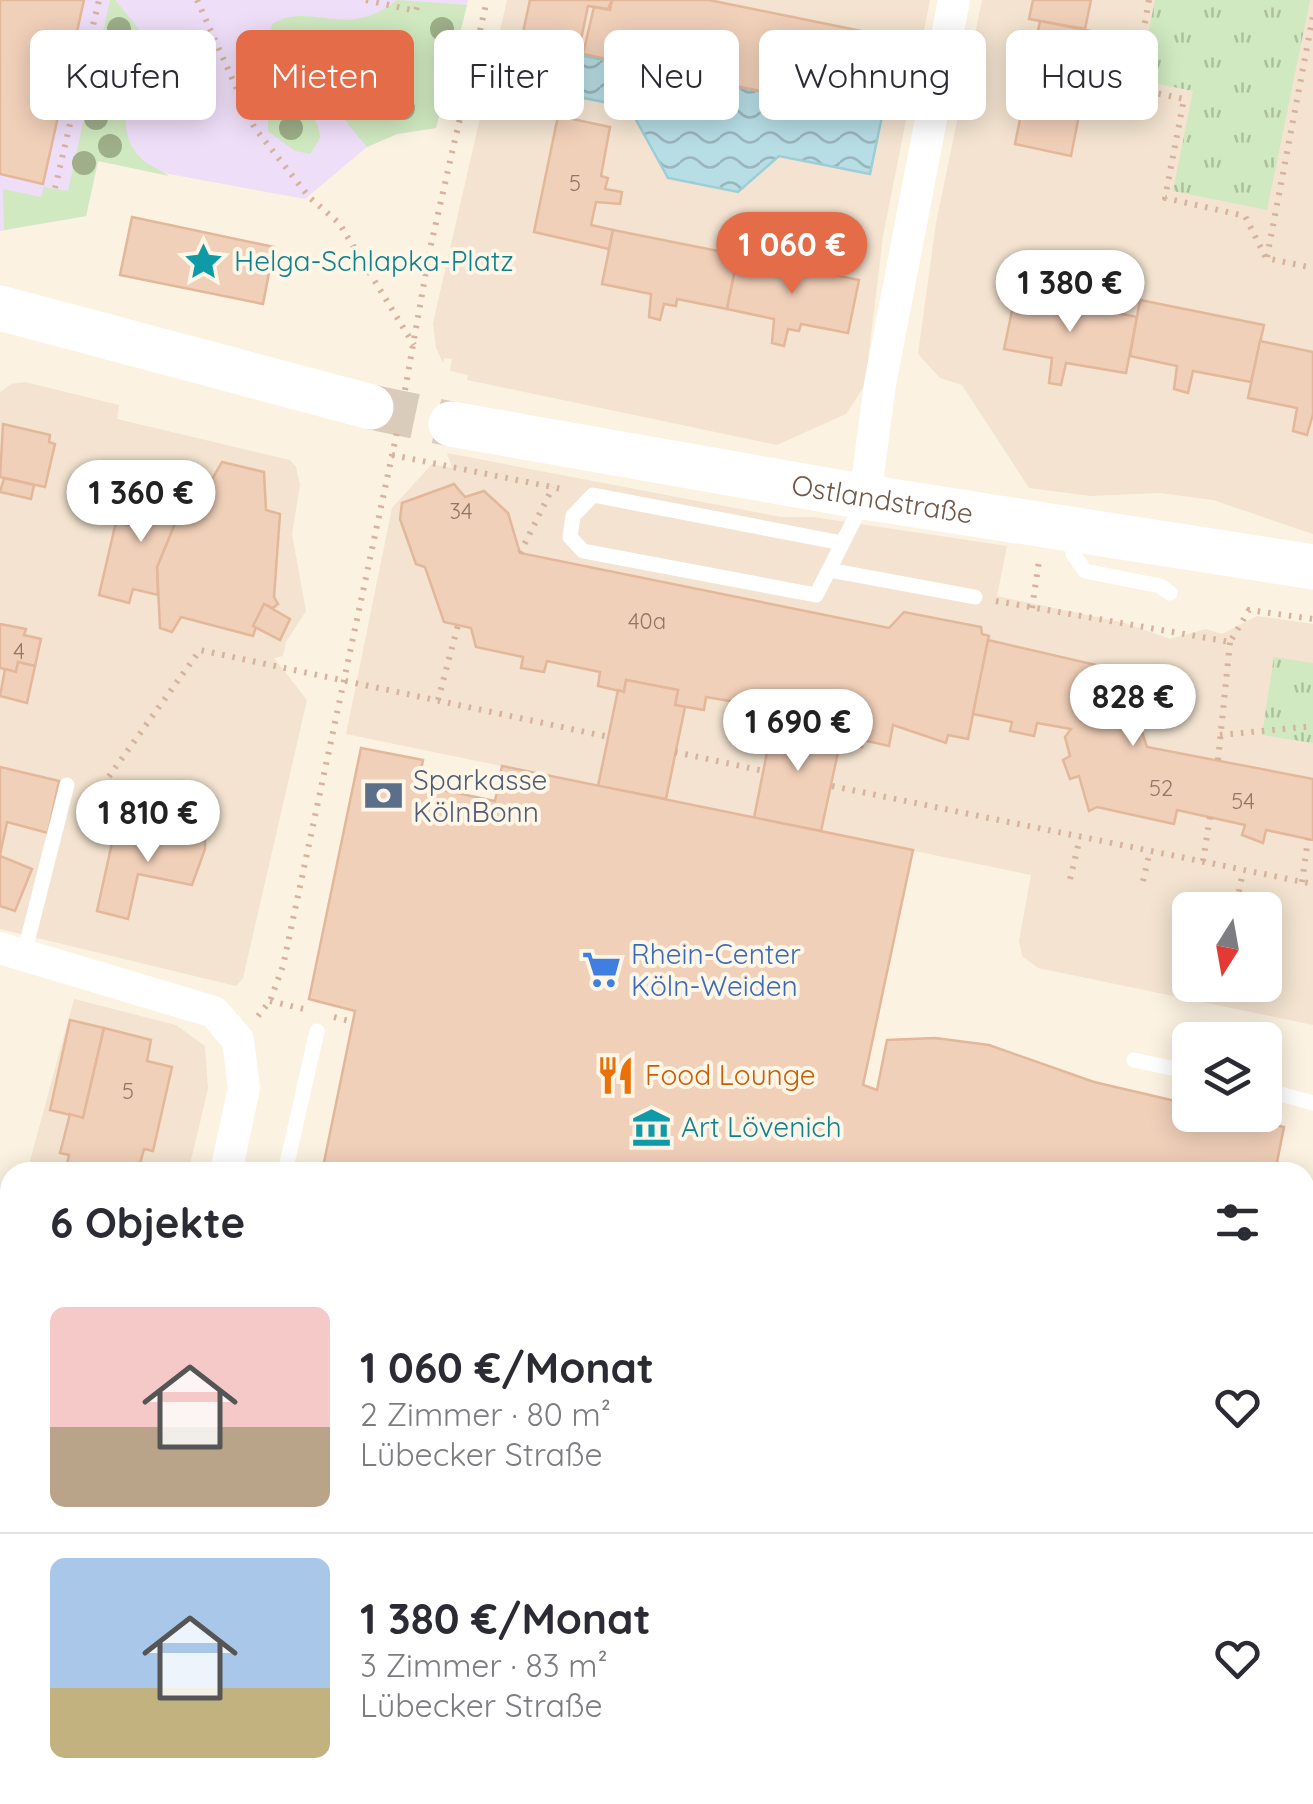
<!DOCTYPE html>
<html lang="de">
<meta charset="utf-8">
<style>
body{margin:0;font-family:Quicksand,sans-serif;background:#f7f7f7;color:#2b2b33;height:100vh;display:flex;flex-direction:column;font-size:38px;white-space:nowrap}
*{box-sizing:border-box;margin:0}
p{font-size:32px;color:#7c7c81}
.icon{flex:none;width:55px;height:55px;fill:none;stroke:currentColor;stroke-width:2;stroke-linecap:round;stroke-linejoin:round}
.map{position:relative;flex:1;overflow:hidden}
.side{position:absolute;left:0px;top:1162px;width:1315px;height:642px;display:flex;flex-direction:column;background:#fff;border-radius:30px 30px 0 0;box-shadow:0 5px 25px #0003}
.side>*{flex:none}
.guide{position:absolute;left:30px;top:30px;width:1255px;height:90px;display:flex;gap:20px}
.needle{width:65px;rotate:191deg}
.buttons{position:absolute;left:1172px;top:892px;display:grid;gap:20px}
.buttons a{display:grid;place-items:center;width:110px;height:110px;border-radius:15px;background:#fff;box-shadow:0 5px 25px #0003;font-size:50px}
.price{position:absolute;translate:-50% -85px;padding:0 22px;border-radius:35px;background:#fff;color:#222;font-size:32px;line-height:65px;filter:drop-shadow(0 2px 5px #0008)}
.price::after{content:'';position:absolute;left:50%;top:60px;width:30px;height:22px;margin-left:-15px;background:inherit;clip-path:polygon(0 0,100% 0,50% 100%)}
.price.selected{background:#e46c48;color:#fff}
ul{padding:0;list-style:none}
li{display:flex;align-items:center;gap:30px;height:250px;padding:0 50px}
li+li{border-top:2px solid #e1e1e2}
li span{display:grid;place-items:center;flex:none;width:280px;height:200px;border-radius:15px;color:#555}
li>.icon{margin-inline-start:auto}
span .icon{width:120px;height:120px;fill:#fffc;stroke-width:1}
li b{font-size:42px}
h2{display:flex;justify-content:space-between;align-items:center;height:120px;padding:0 50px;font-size:42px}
.chip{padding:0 35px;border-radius:15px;background:#fff;box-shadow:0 5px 25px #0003;font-size:35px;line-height:90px}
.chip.selected{background:#e46c48;color:#fff}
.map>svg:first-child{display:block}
.residential{fill:#f3e3d0;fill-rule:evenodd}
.education{fill:#efdef8}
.grass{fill:#d0e9c0}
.park{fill:url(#park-tufts)}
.water{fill:url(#water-waves);stroke:#9dcdd6;stroke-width:2.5}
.building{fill:#f1d0b9;stroke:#e3b79a;stroke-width:2.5}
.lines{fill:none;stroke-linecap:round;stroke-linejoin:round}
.secondary-tunnel{stroke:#daccbb;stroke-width:45;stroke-dasharray:45 22;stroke-linecap:butt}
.path{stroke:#d5b39d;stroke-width:6;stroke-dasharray:2.5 8;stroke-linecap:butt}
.lane{stroke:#fff;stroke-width:15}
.street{stroke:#fff;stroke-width:32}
.secondary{stroke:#fff;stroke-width:45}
.tram{stroke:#b4a1c4;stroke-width:2.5}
.tree{fill:#9eaf89}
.labels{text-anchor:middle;stroke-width:8;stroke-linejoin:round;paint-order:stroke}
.number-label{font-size:22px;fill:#927665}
.culture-label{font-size:28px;fill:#0d838f;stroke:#fff6e7;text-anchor:start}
.street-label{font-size:28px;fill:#725849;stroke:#fff6e7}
.service-label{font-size:28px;fill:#4e5e75;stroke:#fff6e7;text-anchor:start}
.shop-label{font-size:28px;fill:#366cbe;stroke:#fff6e7;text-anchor:start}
.food-label{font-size:28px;fill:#c56008;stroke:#fff6e7;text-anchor:start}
</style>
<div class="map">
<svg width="1313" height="1804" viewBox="0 0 1313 1804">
<defs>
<pattern id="park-tufts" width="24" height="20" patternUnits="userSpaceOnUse" patternTransform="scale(2.5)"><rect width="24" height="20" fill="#d0e9c0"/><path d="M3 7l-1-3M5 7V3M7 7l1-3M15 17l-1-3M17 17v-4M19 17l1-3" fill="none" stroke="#adc09e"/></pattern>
<pattern id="water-waves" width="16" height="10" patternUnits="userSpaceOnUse" patternTransform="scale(2.5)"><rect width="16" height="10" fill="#b7dde5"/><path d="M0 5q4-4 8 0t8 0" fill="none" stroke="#99b6bc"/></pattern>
</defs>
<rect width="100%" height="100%" fill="#fcf2e1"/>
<g class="residential">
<polygon points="507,0 930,0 883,236 865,385 846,414 777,445 467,380 468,375 450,371 452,359 444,358 443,363 436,348 433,323"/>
<polygon points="982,0 1313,0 1313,534 1213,500 1160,493 1090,496 1029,488 962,385 940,378 918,354 936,223"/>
<polygon points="25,382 119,405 117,419 290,460 296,467 300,485 292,534 306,611 286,642 283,656 274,658 307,700 243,978 236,986 0,929 0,392 11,384"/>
<path d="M 447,453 L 781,517 L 813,517 L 1007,546 L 997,596 L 1125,623 L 1170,639 L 1206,629 L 1222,634 L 1257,616 L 1313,624 L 1313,1025 L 1038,968 L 1022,956 L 1019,941 L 1031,875 L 346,734 L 392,508 L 432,464 L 452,468 ZM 1190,910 L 1265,910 L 1265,985 L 1190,985 Z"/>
<polygon points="74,999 176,1025 205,1046 208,1089 188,1172 27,1172"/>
<polygon points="0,1778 10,1781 10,1795 71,1795 108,1804 0,1804"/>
</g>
<polygon class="education" points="0,0 468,0 436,128 397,134 367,147 305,199 98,161 86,216 0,231"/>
<g class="grass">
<path d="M 110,0 L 115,0 L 170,67 C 133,78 111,122 138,155 C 146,165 161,170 169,176 L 98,161 L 86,216 L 4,230 L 3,189 L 41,197 L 44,187 L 68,191 Z"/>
<path d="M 397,0 L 467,5 L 436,128 L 397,134 L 367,147 C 354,132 341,113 326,100 C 294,72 252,84 272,24 C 311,0 345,42 397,0 Z"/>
<path d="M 280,105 C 303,105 318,114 320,138 L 310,154 L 295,151 L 268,131 L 268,120 Z"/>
</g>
<g class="park">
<polygon points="1155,0 1310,0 1267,210 1173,191 1193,91 1139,80"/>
<polygon points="1274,657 1313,663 1313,743 1262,735"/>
</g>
<polygon class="water" points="504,40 882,116 870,174 779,156 738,192 668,178 629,107 579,97 557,79 498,66"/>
<g class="building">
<polygon points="0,0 84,0 43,184 0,174"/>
<polygon points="530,0 612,0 608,9 588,6 578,54 521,42"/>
<polygon points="612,0 709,0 881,35 865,113 583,54 594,7 610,10"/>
<polygon points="1033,0 1091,0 1085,29 1029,19"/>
<polygon points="1040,21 1096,32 1086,81 1092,82 1090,93 1106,97 1101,110 1081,105 1071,156 1015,144"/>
<polygon points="558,116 610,127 601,176 608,178 605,189 622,192 620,204 596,202 591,225 613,230 609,249 534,232"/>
<polygon points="132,217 274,247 263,304 120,275"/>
<polygon points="613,230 738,255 727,309 677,299 676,306 664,304 660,320 649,317 651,294 602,284"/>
<polygon points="738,255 859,280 848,333 801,324 799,331 788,329 784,346 772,343 774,319 727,309"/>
<polygon points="1016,292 1137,317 1126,373 1066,363 1061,385 1049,383 1052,358 1004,349"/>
<polygon points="1140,300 1264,325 1251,382 1193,371 1188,393 1174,389 1177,366 1130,356"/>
<polygon points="1260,341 1313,352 1313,414 1307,435 1293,431 1297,408 1248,398"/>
<polygon points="3,424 50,435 49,442 55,444 45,487 0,477"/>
<polygon points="222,462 264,472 266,510 280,514 274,597 278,604 273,608 264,604 253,636 181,617 172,632 160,628 157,567 188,492 203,495"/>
<polygon points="4,478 34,485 31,499 0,492"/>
<polygon points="151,483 188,492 157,567 158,595 133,589 129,603 99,595 116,522 128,525 133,506 146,507"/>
<polygon points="454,484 465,497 484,491 508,513 520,553 889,628 904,612 981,627 982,634 989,636 968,739 948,735 946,743 893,725 889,746 863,740 862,747 834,742 836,726 783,717 781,730 756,725 759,706 706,697 704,710 675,705 678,690 626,680 624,692 598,686 600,672 547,661 544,672 521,668 523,657 476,647 471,628 444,622 425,567 416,564 400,519 402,503"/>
<polygon points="264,604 290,619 280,640 253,626"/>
<polygon points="0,624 26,629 24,635 41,639 35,666 18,662 16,672 0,668"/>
<polygon points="988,640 1109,668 1115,686 1125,683 1147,747 1313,779 1313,840 1266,830 1263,843 1242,835 1245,825 1177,810 1174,824 1097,807 1089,811 1079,776 1070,779 1063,760 1070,756 1065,737 1071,729 1037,723 1034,736 1010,731 1012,722 973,714"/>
<polygon points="18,662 35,666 27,703 0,696 5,669 16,672"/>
<polygon points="626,680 678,690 675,705 685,707 666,799 598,786 618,690 624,692"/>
<polygon points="783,717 836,726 834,742 840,743 821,831 754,818 772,727 781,730"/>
<polygon points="361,748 423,760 418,785 495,801 502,766 913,850 863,1085 877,1090 887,1040 935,1038 989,1045 1094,1082 1171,1100 1190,1107 1190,1115 1227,1115 1284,1127 1275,1172 322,1172 355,1011 309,999"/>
<polygon points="0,767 59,781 48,833 7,822 0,855"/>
<polygon points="178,826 205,833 205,849 192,885 138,874 128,919 97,911 115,829 174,843"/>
<polygon points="0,856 32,869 15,911 0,906"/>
<polygon points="70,1020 104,1028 83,1118 50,1110"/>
<polygon points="104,1028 151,1040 147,1061 172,1067 153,1151 144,1149 138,1171 143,1172 65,1172 69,1155 60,1153 70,1114 83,1118"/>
<polygon points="2,1369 10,1370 10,1596 0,1594"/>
</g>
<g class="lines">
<polyline class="secondary-tunnel" points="371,407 451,424"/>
<g class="path">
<polyline points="197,0 254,127 309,197 339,223 414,345"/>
<polyline points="366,0 416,11 419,0"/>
<polyline points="1149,0 1133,88 1184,99 1165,198 1245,216 1266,258 1313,268"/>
<polyline points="55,188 99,0"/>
<polyline points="1267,257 1313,16"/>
<polyline points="405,390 430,249 487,0"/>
<polyline points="392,455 567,490"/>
<polyline points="520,553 553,487"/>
<polyline points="996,601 1230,642 1249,610 1313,619"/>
<polyline points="1032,608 1039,561"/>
<polyline points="438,700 458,625"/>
<polyline points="1220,735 1313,726"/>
<polyline points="675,752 764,771"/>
<polyline points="1218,760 1230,642"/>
<polyline points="832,786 1313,884"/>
<polyline points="87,798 97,793 200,650 609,737"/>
<polyline points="1203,861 1210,817"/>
<polyline points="1070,879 1080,838"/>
<polyline points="1143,881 1150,851"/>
<polyline points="1302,882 1308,839"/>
<polyline points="1237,902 1243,871"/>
<polyline points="270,1001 308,1010"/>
<polyline points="258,1016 270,1001 283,966 397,432"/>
<polyline points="334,1017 353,1022"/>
<polyline points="98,1795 136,1804"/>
<polyline points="880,1795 878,1801 889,1804"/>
<polyline points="1087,1795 1111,1804"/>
<polyline points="302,1804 304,1795"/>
<polyline points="461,1804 472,1804"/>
<polyline points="484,1804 486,1795"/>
</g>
<g class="lane">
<polyline points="873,75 937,88"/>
<polyline points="864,500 829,570 975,597"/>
<polyline points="1070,533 1073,554 1085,571 1160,586 1170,593"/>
<polyline points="829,570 816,595 583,551 570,537 573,516 593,495 842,543"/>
<polyline points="24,954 67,785"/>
<polyline points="1134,1060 1190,1072"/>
<polyline points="1265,1090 1313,1103"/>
<polyline points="285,1172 317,1031"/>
<polyline points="1305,1243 1313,1193"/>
<polyline points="593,1795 634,1804"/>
</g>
<g class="street">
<polyline points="865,497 880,384 954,0"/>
<polyline points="0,948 214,1012 238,1040 244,1088 226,1172"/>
<polyline points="163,1795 165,1804"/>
</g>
<g class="secondary">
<polyline points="0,308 371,407"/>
<path id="s1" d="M 451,424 L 865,497 L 1313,567"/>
<polyline points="1305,1639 1313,1616"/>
<polyline points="0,1648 10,1650"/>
<polyline points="0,1743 10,1746"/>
<polyline points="217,1795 259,1804"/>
<polyline points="929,1795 960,1804"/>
<polyline points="1290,1795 1291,1804"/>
<polyline points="1196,1804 1201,1795"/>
<polyline points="1253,1804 1254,1795"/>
</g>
<g class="tram">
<polyline points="0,1678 10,1680"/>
<polyline points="0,1701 10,1703"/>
<polyline points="381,1795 421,1804"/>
<polyline points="790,1795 828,1804"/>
</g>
</g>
<g class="tree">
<circle cx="119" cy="29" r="12"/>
<circle cx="442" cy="29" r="12"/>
<circle cx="139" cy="58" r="12"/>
<circle cx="108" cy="69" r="12"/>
<circle cx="119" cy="97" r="12"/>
<circle cx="368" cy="98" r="12"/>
<circle cx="403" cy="108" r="12"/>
<circle cx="96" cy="118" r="12"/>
<circle cx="291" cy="128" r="12"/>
<circle cx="110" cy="146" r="12"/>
<circle cx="84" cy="163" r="12"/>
</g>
<defs>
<symbol id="sight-bare" viewBox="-9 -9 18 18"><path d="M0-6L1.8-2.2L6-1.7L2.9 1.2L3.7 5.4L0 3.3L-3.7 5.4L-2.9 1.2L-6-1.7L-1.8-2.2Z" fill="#0f9aa8" stroke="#fff6e7" stroke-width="2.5" paint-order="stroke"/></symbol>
<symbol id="bank-bare" viewBox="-9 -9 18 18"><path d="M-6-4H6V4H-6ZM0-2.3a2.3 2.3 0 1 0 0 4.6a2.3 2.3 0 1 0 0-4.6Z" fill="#5c6f8a" stroke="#fff6e7" stroke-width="2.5" paint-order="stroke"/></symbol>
<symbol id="supermarket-bare" viewBox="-9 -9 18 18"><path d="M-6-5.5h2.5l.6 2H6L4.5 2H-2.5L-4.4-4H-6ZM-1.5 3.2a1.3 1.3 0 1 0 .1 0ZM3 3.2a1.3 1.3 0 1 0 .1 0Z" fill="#3f7fe0" stroke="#fff6e7" stroke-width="2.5" paint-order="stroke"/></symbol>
<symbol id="restaurant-bare" viewBox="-9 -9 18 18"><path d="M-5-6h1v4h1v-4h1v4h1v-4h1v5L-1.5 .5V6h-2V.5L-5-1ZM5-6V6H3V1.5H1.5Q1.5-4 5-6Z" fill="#e8710a" stroke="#fff6e7" stroke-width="2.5" paint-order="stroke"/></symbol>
<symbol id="museum-bare" viewBox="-9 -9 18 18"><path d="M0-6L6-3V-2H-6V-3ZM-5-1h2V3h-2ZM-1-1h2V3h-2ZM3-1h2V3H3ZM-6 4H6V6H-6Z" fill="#0f9aa8" stroke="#fff6e7" stroke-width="2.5" paint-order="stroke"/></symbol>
</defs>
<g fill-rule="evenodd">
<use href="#sight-bare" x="176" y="234" width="55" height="55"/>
<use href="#bank-bare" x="356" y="768" width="55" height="55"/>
<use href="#supermarket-bare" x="574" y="942" width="55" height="55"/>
<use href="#restaurant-bare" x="588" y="1048" width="55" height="55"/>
<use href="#museum-bare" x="624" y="1100" width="55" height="55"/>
</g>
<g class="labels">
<g class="number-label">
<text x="575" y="191">5</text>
<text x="461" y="519">34</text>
<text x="647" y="629">40a</text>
<text x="19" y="659">4</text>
<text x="1161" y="796">52</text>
<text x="1243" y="809">54</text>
<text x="128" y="1099">5</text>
</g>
<g class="culture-label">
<text x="234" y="271">Helga-Schlapka-Platz</text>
<text x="681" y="1137">Art Lövenich</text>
</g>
<g class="street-label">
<text dy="10" stroke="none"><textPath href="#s1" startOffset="438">Ostlandstraße</textPath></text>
</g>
<g class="service-label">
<text x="413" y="790">Sparkasse<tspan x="413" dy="32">KölnBonn</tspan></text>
</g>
<g class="shop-label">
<text x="631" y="964">Rhein-Center<tspan x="631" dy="32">Köln-Weiden</tspan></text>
</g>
<g class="food-label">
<text x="645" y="1085">Food Lounge</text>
</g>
</g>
</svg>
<div class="buttons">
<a><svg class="needle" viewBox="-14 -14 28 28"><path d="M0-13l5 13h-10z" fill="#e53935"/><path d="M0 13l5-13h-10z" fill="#7c7c81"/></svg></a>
<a><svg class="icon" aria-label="layers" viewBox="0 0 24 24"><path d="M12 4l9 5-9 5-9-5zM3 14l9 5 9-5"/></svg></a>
</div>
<b class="price selected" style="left:792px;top:297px">1 060 €</b>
<b class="price" style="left:1070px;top:335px">1 380 €</b>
<b class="price" style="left:141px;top:545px">1 360 €</b>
<b class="price" style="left:1133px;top:749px">828 €</b>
<b class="price" style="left:798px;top:774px">1 690 €</b>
<b class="price" style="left:148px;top:865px">1 810 €</b>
<div class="guide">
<a class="chip">Kaufen</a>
<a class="chip selected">Mieten</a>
<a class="chip">Filter</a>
<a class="chip">Neu</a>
<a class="chip">Wohnung</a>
<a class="chip">Haus</a>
</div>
<section class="side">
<h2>6 Objekte<svg class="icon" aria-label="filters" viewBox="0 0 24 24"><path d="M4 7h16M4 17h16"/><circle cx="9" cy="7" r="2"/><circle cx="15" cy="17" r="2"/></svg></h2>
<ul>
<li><span style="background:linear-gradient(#f6c9c9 60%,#b9a48a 0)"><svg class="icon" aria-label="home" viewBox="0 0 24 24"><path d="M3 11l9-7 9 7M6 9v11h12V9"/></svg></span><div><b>1 060 €/Monat</b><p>2 Zimmer · 80 m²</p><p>Lübecker Straße</p></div><svg class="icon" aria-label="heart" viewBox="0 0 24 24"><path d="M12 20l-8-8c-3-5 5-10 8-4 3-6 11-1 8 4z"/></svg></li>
<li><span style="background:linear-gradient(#a9c7e8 65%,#c2b280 0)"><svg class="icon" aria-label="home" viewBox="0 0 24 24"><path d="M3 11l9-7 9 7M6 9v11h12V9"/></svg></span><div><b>1 380 €/Monat</b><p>3 Zimmer · 83 m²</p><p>Lübecker Straße</p></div><svg class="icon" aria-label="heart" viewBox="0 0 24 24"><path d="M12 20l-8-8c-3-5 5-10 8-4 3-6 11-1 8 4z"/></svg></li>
</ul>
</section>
</div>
